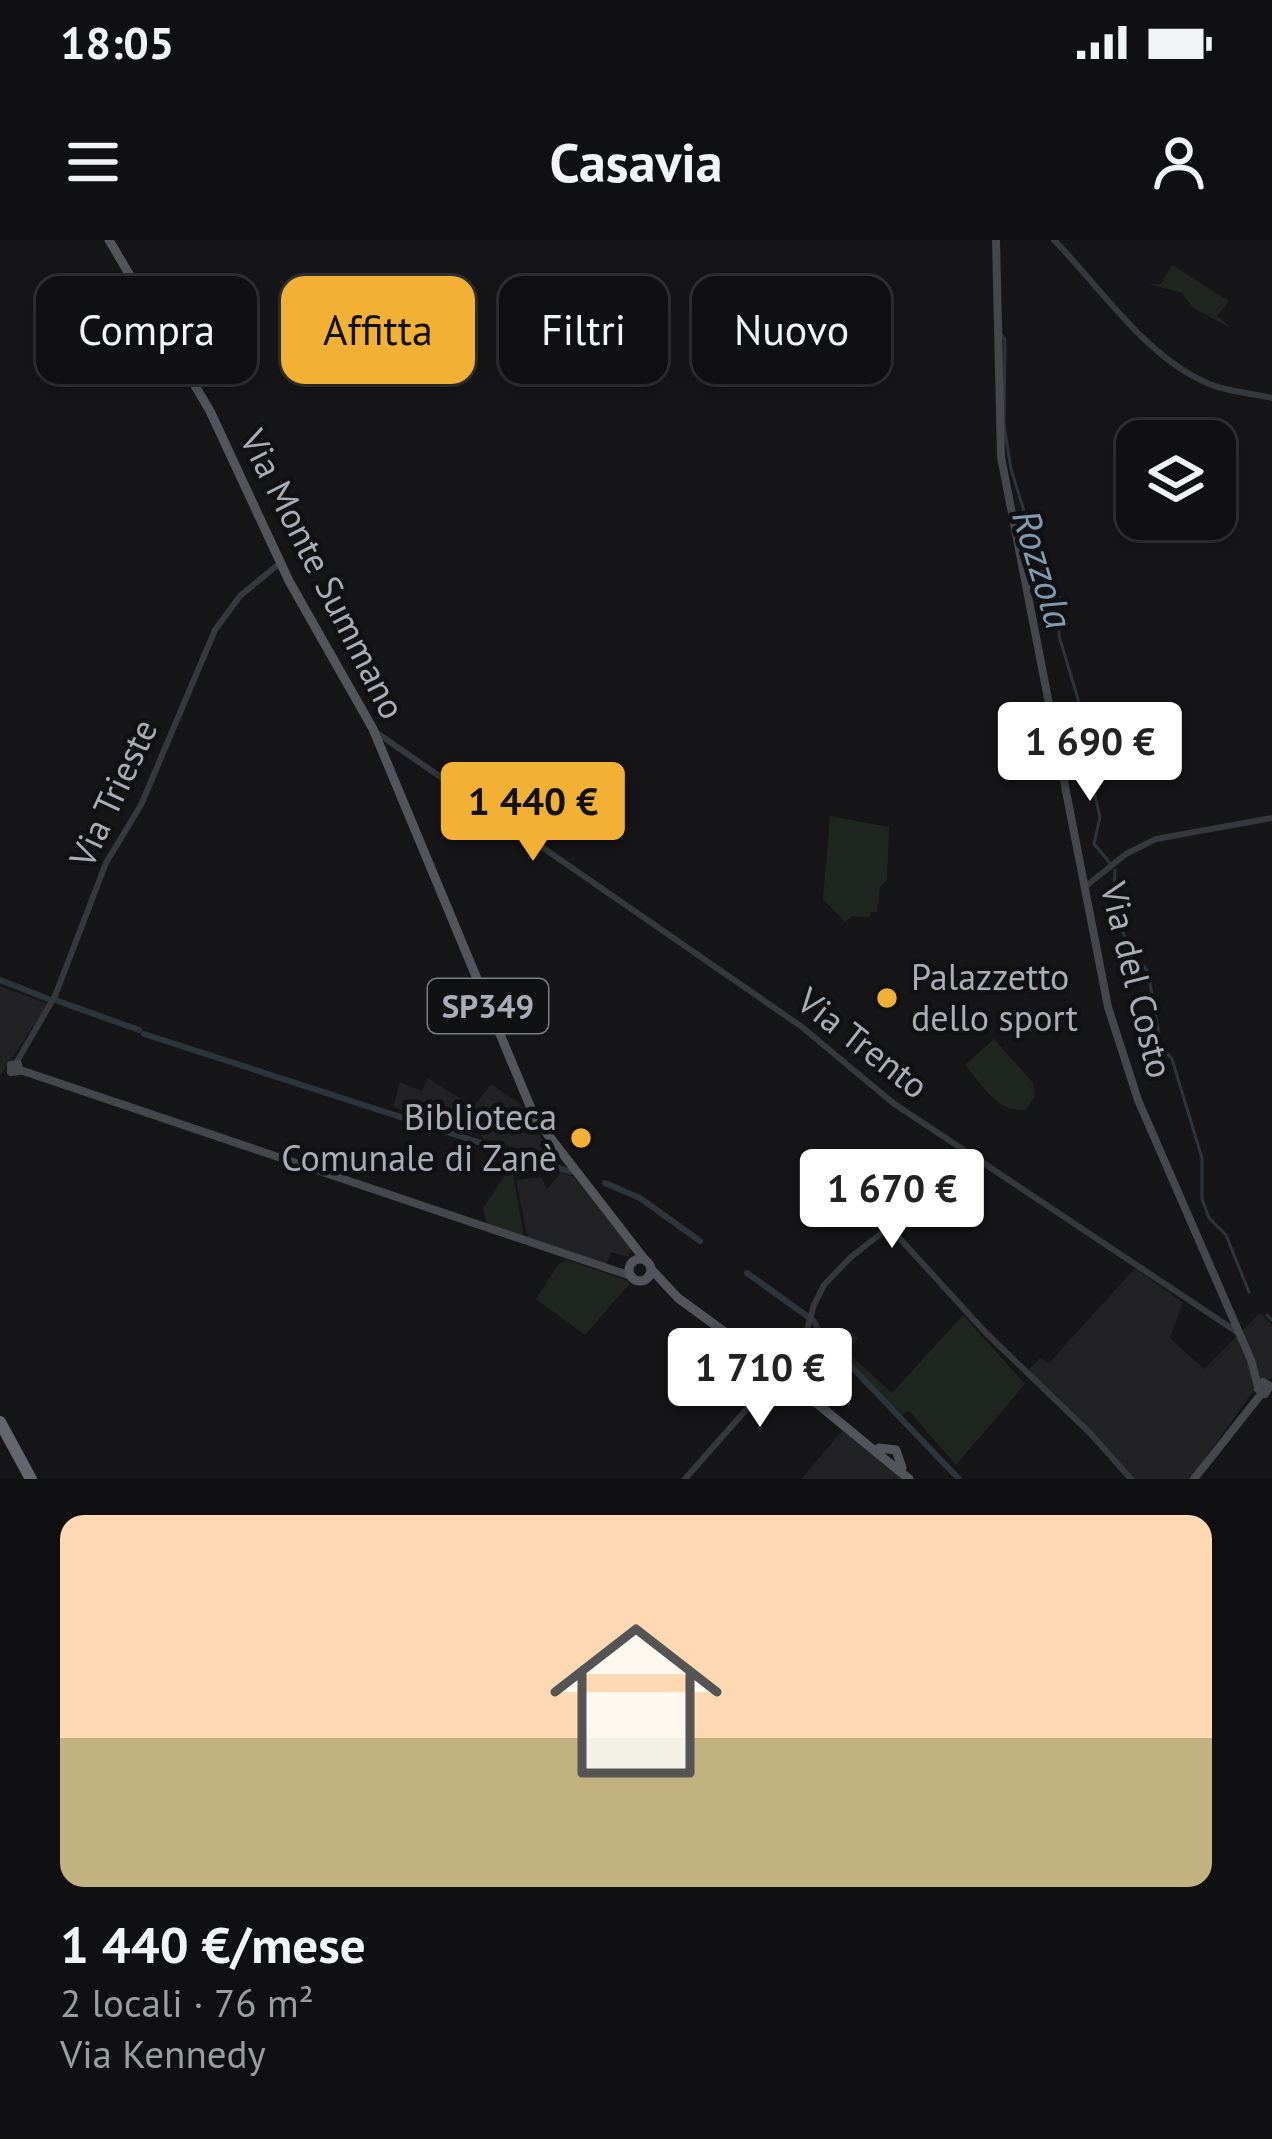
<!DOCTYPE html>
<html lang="it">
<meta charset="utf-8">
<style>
body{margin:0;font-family:"PT Sans",sans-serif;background:#19191b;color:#f1f3f6;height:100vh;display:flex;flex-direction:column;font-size:45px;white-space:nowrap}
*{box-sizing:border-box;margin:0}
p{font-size:39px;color:#9c9d9f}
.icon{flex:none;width:66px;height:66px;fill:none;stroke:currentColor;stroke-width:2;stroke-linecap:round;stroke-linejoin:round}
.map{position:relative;height:1239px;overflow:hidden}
.details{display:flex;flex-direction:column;background:#101012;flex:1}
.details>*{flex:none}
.banner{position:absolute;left:36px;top:36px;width:1200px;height:108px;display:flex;gap:24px}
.buttons{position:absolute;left:1116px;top:180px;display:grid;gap:24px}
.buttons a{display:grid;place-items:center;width:120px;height:120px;border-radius:24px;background:#101012;box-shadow:0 6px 18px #0003,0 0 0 3px #303032;font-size:60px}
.price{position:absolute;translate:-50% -102px;padding:0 27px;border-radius:12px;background:#fff;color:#222;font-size:39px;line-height:78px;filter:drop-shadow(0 3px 6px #0008)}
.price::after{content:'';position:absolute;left:50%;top:72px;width:36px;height:27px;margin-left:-18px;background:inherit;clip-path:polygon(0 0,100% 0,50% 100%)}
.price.current{background:#f2b134;color:#111}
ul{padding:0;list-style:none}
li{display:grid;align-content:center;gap:24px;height:636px;padding:0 60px}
li span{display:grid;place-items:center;height:372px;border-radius:24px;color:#555}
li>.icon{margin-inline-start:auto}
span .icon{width:216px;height:216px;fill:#fffc;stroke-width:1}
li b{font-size:51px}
.tag{padding:0 42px;border-radius:24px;background:#101012;box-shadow:0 6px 18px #0003,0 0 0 3px #303032;font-size:42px;line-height:108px}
.tag.current{background:#f2b134;color:#111}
.status{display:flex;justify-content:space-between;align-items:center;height:84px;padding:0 60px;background:#101012;direction:ltr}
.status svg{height:33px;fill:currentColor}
header{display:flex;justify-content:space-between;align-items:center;height:156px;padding:0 60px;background:#101012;font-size:54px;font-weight:600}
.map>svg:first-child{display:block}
.built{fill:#222225}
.green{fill:#1e261f}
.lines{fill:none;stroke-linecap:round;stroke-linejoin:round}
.stream{stroke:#2c353c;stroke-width:3}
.canal{stroke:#2c353c;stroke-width:6}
.tertiary{stroke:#37383d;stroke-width:6}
.secondary{stroke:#45474d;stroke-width:8}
.primary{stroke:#53555c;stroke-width:9}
.motorway{stroke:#63666e;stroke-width:12}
.poi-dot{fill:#f2b134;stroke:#111113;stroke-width:4.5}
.labels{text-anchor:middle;stroke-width:9;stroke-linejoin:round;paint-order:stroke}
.shield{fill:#111113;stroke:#7b7e86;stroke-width:3}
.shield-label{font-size:33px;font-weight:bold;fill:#a8adb8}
.street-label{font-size:36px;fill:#a8adb8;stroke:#111113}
.poi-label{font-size:36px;fill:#a8adb8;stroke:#111113;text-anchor:start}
.water-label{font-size:39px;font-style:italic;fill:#7f9bb3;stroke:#111113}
</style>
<div class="status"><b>18:05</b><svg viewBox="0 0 49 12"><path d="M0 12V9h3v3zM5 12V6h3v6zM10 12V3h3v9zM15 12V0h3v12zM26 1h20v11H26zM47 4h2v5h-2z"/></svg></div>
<header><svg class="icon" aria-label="menu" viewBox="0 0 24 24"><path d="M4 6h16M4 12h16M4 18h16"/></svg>Casavia<svg class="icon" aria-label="person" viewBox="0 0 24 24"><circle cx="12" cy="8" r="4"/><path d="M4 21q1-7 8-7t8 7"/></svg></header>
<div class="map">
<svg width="1272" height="1239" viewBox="0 0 1272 1239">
<rect width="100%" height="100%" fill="#161618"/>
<g class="built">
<polygon points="0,746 48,764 0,836"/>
<polygon points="428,838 464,861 460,867 467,870 452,886 393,867 400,842 422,851"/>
<polygon points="491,844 520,864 547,906 539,915 483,899 478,888 464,879"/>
<polygon points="561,932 574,937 612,984 632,1010 628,1017 611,1012 606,1026 528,1000 516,940 541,937 547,949"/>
<polygon points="1135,1028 1183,1063 1170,1098 1204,1129 1260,1073 1272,1085 1272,1138 1260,1142 1190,1239 1133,1239 1077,1176 1027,1131 1040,1118 1049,1123"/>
<polygon points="843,1190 902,1239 801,1239"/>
</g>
<g class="green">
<polygon points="1172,25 1229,61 1217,76 1232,89 1192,67 1182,53 1149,44 1161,44"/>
<polygon points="830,576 889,587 887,640 880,647 877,672 871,672 870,677 852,676 845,682 823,659"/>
<path d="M 994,799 L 1033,843 L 1035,857 L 1025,870 C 998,874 981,843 965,825 Z"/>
<polygon points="510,928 512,928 524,997 487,984 483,968"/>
<polygon points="567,1020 631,1042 585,1095 536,1059 558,1025"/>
<polygon points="963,1075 1025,1144 956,1225 909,1171 902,1175 835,1107 847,1090 858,1098 847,1112 892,1153"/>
</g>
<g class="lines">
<g class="stream">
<polyline points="1002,95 1005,100 1004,185 1011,229 1036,310 1059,358 1059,396 1078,459 1080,496 1097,519 1094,552 1100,577 1094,604 1110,623"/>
<polyline points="1115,630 1113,671 1130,708 1148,732 1161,806 1172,819 1202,918 1202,959 1209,978 1226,995 1249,1052"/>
<polyline points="1267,1075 1272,1080"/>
</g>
<g class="canal">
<polyline points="0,740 51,760"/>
<polyline points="58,761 139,790"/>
<polyline points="144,794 571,932"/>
<polyline points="605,943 640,958 700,1001"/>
<polyline points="747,1033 814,1081 820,1094 959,1239"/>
</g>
<g class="tertiary">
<path d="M 1054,0 C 1100,47 1145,116 1207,143 C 1227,152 1251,153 1272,158"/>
<polyline points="377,493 802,787 893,863 1240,1094"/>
<polyline points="1086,646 1126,614 1156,599 1272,578"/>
<polyline points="16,823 55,756 106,623 141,565 215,390 240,356 280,323"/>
<polygon points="891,983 895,987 891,990 888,987"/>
<polyline points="892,990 986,1093 1090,1193 1131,1239"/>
<polyline points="685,1239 767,1146 798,1121 814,1065 824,1045 851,1017 888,988"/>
</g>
<g class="secondary">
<polyline points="996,0 1001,217 1108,767 1138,860 1251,1120 1258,1146"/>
<polygon points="18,824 19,831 11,832 11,825"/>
<polyline points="20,830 631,1036"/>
<polygon points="1263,1142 1270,1146 1265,1154 1258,1149"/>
<polyline points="1194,1239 1262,1153"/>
</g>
<g class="primary">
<polyline points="109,0 210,171 289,341 373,489 535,878 645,1020"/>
<circle cx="640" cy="1030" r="11"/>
<polyline points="651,1029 678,1058 770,1125 909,1239"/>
<polyline points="879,1208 896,1210 902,1228"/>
</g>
<polyline class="motorway" points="0,1182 31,1239"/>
</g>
<g class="poi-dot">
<circle cx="887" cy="758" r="12"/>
<circle cx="581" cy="898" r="12"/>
</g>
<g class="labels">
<rect class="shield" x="428" y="739" width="120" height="54" rx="9"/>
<g class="shield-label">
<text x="488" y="778">SP349</text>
</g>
<g class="street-label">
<text transform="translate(323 334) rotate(63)" y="13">Via Monte Summano</text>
<text transform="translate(113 553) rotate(-65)" y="13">Via Trieste</text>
<text transform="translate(1137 740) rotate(76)" y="13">Via del Costo</text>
<text transform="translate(863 803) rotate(38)" y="13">Via Trento</text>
</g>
<g class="poi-label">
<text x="911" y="750">Palazzetto<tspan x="911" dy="41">dello sport</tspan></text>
<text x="557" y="890" text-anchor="end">Biblioteca<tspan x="557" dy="41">Comunale di Zanè</tspan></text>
</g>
<g class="water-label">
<text transform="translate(1043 329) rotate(73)" y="14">Rozzola</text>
</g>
</g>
</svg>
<div class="buttons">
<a><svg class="icon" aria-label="layers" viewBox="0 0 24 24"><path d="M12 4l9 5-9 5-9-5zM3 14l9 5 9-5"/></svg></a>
</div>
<b class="price" style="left:1090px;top:564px">1 690 €</b>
<b class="price current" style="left:533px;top:624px">1 440 €</b>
<b class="price" style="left:892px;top:1011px">1 670 €</b>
<b class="price" style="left:760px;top:1190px">1 710 €</b>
<div class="banner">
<a class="tag">Compra</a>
<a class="tag current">Affitta</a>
<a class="tag">Filtri</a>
<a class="tag">Nuovo</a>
</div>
</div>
<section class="details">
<ul>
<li><span style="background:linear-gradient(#ffd9b3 60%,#c2b280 0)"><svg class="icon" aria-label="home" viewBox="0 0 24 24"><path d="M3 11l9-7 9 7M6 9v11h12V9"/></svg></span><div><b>1 440 €/mese</b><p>2 locali · 76 m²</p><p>Via Kennedy</p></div></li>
</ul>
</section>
